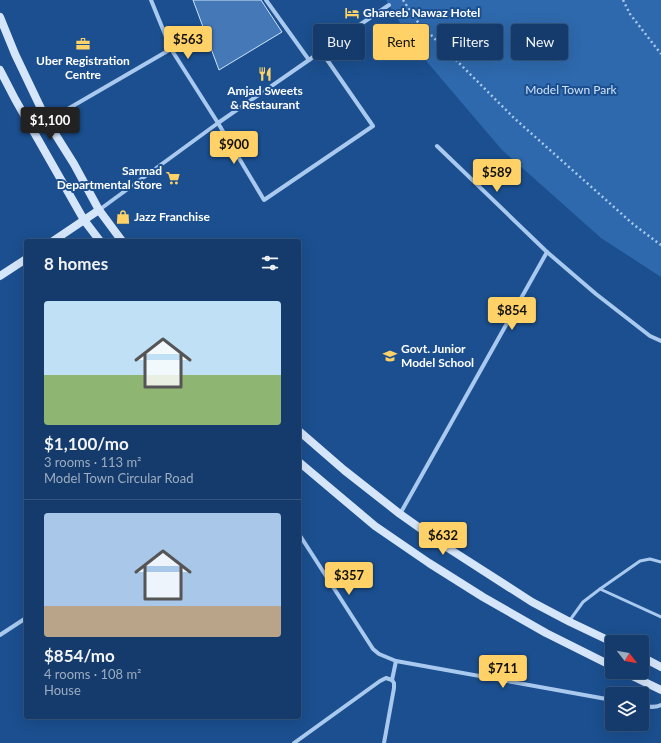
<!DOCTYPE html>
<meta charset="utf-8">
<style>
body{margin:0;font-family:Lato,sans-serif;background:#214673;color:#f1f3f6;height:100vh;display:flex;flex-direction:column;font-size:15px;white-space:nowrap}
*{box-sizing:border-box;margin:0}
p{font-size:13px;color:#9dadc1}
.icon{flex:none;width:22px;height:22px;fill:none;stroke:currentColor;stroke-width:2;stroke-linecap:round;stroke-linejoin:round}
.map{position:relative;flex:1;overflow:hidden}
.details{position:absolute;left:24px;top:239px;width:277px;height:480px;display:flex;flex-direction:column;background:#143b6b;border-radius:4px;box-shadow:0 4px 16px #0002,0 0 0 1px #33557e}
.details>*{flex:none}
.hud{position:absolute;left:313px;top:24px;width:288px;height:36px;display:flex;gap:8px}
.needle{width:26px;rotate:121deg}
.controls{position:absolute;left:605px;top:635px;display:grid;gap:8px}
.controls a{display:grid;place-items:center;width:44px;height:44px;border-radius:4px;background:#143b6b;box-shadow:0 4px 16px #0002,0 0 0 1px #33557e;font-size:20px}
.price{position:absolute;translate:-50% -34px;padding:0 9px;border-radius:4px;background:#ffd166;color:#111;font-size:13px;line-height:26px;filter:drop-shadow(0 1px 2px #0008)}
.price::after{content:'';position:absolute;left:50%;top:24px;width:12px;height:9px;margin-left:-6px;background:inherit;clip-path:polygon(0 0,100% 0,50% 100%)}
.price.on{background:#222;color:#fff}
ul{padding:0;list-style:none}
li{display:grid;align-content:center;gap:8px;height:212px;padding:0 20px}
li+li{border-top:1px solid #33557e}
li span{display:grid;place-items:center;height:124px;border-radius:4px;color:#555}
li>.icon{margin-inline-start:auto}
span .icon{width:72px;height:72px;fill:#fffc;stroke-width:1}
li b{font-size:17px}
h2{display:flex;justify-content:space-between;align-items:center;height:48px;padding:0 20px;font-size:17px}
.chip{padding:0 14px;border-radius:4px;background:#143b6b;box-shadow:0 4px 16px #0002,0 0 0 1px #33557e;font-size:14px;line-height:36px}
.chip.on{background:#ffd166;color:#111}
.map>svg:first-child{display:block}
.green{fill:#2e69ad}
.building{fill:#4478b7;stroke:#cfe3fa}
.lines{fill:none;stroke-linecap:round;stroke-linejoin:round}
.path{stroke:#a9c9ee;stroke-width:2.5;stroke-dasharray:2 3;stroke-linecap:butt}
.lane{stroke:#a9c9ee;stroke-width:3}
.street{stroke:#a9c9ee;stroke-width:4}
.secondary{stroke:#d6e6fa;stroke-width:8}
.labels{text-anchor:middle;stroke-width:4;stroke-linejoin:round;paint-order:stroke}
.poi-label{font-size:12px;font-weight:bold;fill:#fff;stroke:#1b4f8f;text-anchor:start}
.park-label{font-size:12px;fill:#cfe3fa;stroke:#1b4f8f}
</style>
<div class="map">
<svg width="661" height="743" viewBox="0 0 661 743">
<rect width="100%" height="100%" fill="#1b4f8f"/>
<polygon class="green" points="386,0 661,0 661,277 601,238 502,150 416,49"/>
<polygon class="building" points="193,0 261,0 282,32 219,70"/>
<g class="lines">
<g class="path">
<polyline points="403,0 417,21 514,118 633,224 661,245"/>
<polyline points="623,0 630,14 661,54"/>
</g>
<g class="lane">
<polyline points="600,589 661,617"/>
<polyline points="570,620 583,602 600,589 640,561 650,559 661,562"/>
</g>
<g class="street">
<polyline points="151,0 171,49 218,123 264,200 373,126 321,51"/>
<polyline points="266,0 309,60"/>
<polyline points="47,121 171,49"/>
<polyline points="437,146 547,252"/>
<polyline points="99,210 218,123 309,60 330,45 389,5"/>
<polyline points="400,514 547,252 596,294 650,336 661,341"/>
<polyline points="299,534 373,649 379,654 396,661 612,700"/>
<polyline points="0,635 26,618"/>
<polyline points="392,680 396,661"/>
<path d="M 642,706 C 649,707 655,708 661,705"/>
<polyline points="294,743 380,681 386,678 392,680"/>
<polyline points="384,743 394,688 394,683 392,680"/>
</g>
<g class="secondary">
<polyline points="0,17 15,54 47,121 74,164 99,210 122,241"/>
<polyline points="0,70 15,99 84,220 100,241"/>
<polyline points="53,241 99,210"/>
<polyline points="0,276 26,259"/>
<polyline points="299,431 344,470 400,514 451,550 532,602 570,622 612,642"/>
<polyline points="299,462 375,526 429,563 483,597 546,633 612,666"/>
<polyline points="642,657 661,667"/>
<polyline points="624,672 661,690"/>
</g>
</g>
<defs>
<symbol id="hotel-bare" viewBox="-9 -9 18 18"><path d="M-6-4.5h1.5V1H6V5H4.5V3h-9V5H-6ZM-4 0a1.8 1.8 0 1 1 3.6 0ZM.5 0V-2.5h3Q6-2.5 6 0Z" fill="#ffd166" stroke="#1b4f8f" stroke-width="2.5" paint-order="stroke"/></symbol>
<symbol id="office-bare" viewBox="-9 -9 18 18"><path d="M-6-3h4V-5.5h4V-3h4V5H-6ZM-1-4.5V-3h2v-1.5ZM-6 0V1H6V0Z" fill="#ffd166" stroke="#1b4f8f" stroke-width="2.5" paint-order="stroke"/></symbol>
<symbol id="restaurant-bare" viewBox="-9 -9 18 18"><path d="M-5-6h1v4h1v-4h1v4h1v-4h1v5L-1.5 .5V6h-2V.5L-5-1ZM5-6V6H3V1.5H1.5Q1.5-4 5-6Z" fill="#ffd166" stroke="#1b4f8f" stroke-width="2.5" paint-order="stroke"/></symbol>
<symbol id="supermarket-bare" viewBox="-9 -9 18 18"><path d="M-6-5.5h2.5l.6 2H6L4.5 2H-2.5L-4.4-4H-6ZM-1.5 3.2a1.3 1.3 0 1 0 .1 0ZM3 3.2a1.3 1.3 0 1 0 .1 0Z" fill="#ffd166" stroke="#1b4f8f" stroke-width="2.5" paint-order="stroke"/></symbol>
<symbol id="shop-bare" viewBox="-9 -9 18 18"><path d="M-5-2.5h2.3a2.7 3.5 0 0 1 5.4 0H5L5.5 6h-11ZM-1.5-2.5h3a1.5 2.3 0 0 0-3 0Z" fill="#ffd166" stroke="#1b4f8f" stroke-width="2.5" paint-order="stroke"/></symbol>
<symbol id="school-bare" viewBox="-9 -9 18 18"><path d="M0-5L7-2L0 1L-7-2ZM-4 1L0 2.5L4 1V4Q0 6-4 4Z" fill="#ffd166" stroke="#1b4f8f" stroke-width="2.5" paint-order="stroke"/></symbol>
</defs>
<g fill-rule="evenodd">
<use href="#hotel-bare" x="342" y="3" width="20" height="20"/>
<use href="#office-bare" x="73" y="34" width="20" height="20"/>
<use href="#restaurant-bare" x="255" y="64" width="20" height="20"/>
<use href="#supermarket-bare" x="163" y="168" width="20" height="20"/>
<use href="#shop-bare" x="113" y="207" width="20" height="20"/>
<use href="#school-bare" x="380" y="346" width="20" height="20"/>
</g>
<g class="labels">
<g class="poi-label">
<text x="363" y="17">Ghareeb Nawaz Hotel</text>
<text x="83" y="65" text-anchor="middle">Uber Registration<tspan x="83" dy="14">Centre</tspan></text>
<text x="265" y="95" text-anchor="middle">Amjad Sweets<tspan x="265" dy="14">&amp; Restaurant</tspan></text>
<text x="162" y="175" text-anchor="end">Sarmad<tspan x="162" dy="14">Departmental Store</tspan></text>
<text x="134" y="221">Jazz Franchise</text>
<text x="401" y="353">Govt. Junior<tspan x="401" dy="14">Model School</tspan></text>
</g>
<g class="park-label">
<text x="571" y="94">Model Town Park</text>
</g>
</g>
</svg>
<div class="controls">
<a><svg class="needle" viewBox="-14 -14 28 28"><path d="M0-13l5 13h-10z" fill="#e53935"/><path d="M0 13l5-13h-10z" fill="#9dadc1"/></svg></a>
<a><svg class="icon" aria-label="layers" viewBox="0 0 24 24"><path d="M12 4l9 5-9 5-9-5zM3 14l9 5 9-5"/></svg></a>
</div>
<b class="price" style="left:188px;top:60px">$563</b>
<b class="price on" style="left:50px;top:141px">$1,100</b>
<b class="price" style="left:234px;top:165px">$900</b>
<b class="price" style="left:497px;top:193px">$589</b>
<b class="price" style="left:512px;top:331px">$854</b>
<b class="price" style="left:443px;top:556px">$632</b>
<b class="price" style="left:349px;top:596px">$357</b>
<b class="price" style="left:503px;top:689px">$711</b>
<div class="hud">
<a class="chip">Buy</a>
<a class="chip on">Rent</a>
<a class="chip">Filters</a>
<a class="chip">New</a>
</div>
<section class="details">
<h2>8 homes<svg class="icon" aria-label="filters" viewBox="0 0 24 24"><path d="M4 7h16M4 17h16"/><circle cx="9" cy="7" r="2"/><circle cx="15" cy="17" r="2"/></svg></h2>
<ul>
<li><span style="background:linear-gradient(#bfe0f5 60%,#8fb573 0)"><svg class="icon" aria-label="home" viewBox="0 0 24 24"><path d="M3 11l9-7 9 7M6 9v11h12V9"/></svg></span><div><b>$1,100/mo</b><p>3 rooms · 113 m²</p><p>Model Town Circular Road</p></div></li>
<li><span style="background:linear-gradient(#a9c7e8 75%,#b9a48a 0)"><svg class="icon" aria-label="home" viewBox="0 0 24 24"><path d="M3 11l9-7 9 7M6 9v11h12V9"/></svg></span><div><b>$854/mo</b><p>4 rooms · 108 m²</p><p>House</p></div></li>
</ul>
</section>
</div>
